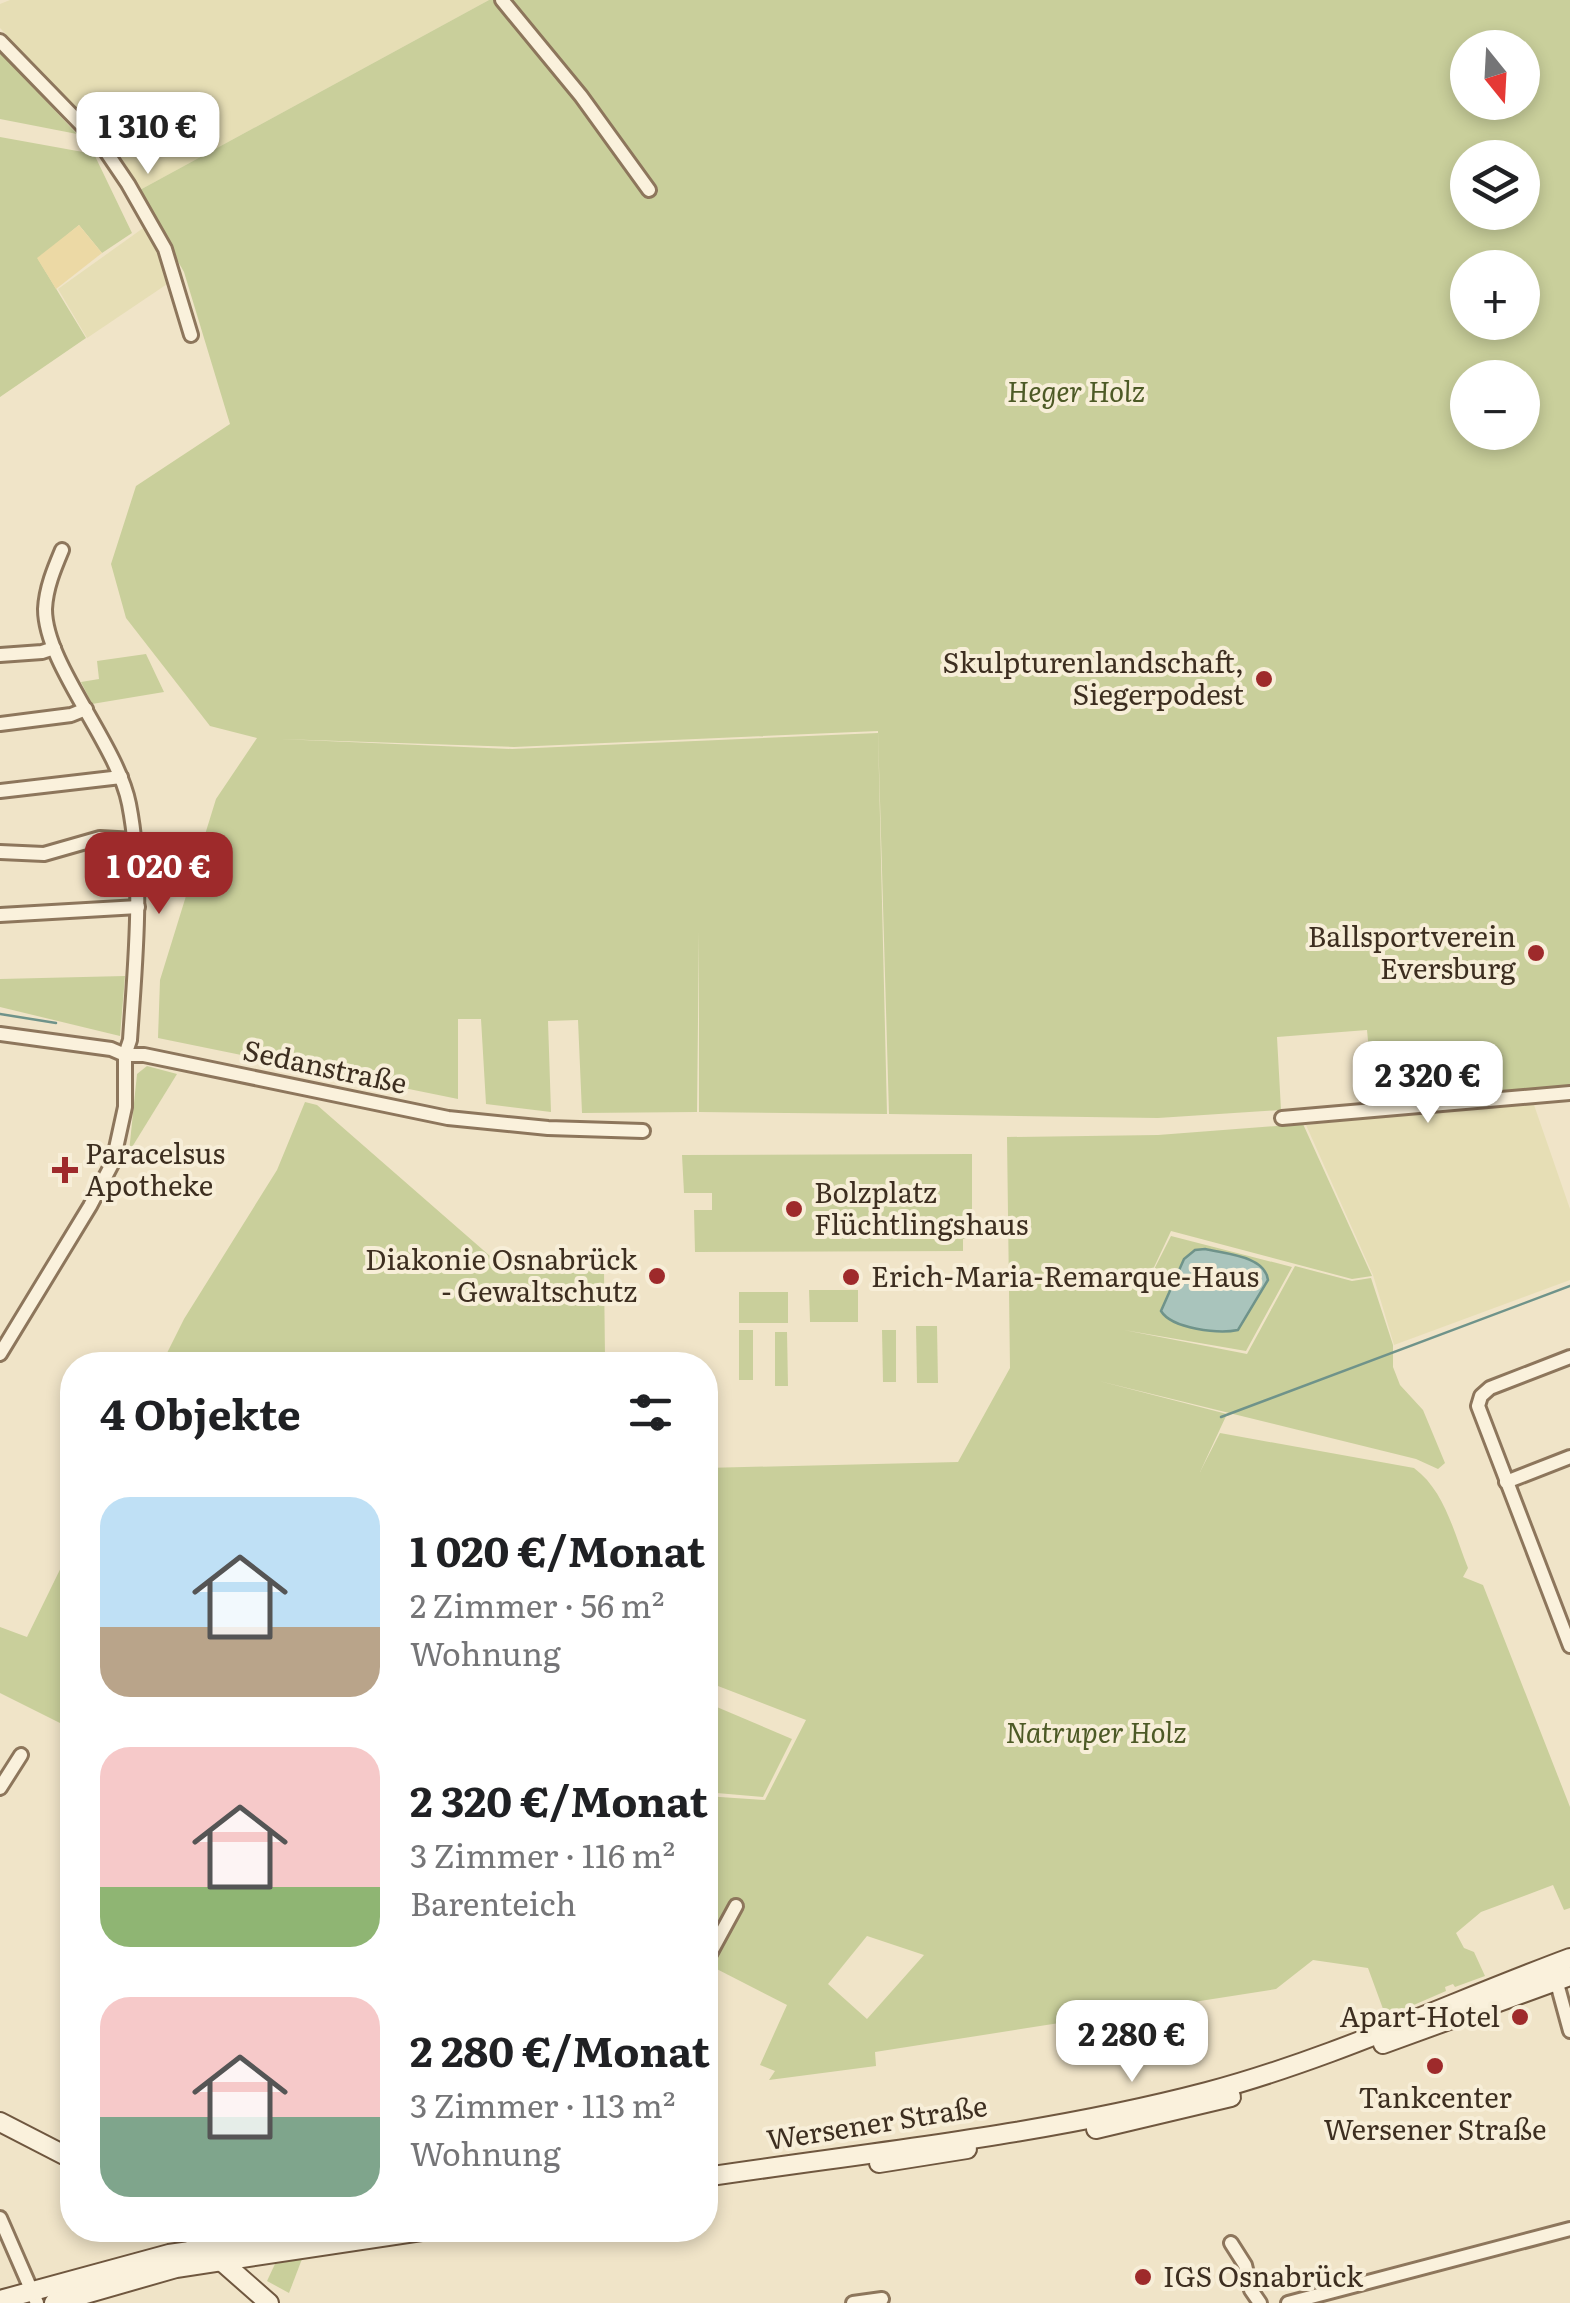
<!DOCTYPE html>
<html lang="de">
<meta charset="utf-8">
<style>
body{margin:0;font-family:Literata,serif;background:#f6f6f6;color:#202124;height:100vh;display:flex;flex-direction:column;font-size:38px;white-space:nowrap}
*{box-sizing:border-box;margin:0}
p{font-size:32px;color:#757577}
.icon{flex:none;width:55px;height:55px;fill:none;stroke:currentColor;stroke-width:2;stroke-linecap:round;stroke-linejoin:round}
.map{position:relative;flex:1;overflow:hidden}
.side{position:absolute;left:60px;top:1352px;width:658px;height:890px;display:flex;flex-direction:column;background:#fff;border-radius:40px;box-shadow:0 5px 15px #0003}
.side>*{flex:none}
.needle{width:65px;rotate:162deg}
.controls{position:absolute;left:1450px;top:30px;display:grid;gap:20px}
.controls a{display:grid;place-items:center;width:90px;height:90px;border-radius:50%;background:#fff;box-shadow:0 5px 15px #0003;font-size:50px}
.price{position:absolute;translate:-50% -85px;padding:0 22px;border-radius:20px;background:#fff;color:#222;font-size:32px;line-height:65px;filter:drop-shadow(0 2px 5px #0008)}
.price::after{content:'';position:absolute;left:50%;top:60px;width:30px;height:22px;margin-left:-15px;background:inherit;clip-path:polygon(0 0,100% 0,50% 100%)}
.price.current{background:#9e2a2b;color:#fff}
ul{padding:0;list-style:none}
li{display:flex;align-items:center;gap:30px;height:250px;padding:0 40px}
li span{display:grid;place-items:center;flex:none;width:280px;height:200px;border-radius:30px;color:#555}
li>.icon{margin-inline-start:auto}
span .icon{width:120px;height:120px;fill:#fffc;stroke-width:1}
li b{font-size:42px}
h2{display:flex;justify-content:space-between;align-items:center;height:120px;padding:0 40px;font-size:42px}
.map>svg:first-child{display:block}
.farmland{fill:#e6deb5}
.green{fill:#c9cf9b;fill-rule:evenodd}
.sand{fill:#ecd9a5}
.water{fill:#a9c4bc;stroke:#6f938a;stroke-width:2.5}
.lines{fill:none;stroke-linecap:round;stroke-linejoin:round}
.stream{stroke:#6f938a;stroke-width:2.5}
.street-casing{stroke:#8d765c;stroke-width:18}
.secondary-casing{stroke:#6f573f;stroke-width:22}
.street{stroke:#faf1dc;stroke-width:12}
.secondary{stroke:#faf1dc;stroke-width:18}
.poi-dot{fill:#9e2a2b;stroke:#f7eed8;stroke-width:4}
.labels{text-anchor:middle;stroke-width:8;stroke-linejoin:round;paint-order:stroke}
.park-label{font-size:28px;font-style:italic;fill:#4d5a26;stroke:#f7eed8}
.poi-label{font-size:28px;fill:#3d2e20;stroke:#f7eed8;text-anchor:end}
.street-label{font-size:28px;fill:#3d2e20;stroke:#f7eed8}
</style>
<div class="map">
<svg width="1570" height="2303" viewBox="0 0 1570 2303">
<rect width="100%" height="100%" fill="#f0e4c8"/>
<g class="farmland">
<polygon points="10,0 489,0 138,191 111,144 0,28 0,4"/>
<polygon points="153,221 182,274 87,338 58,289"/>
<polygon points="1533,1102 1570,1209 1570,1280 1394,1345 1373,1275 1306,1125"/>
</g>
<g class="green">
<path d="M 489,0 L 1570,0 L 1570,1085 L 1393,1099 L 1386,1082 L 1372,1083 L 1367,1030 L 1277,1037 L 1281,1110 L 1158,1118 L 889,1114 L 878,731 L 514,747 L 280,739 L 512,749 L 878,733 L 887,1114 L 699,1112 L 699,931 L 697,1112 L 582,1113 L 578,1020 L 548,1021 L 551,1112 L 486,1104 L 481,1019 L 458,1019 L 458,1099 L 158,1038 L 160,980 L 216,799 L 257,738 L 210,726 L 126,618 L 111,564 L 136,486 L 230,424 L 184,272 L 138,191 ZM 1468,48 L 1522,48 L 1522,102 L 1468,102 ZM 1468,158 L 1522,158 L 1522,212 L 1468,212 ZM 1468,268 L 1522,268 L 1522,322 L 1468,322 ZM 1468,378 L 1522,378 L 1522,432 L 1468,432 Z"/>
<polygon points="0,52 77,134 0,119"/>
<polygon points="0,137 94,154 132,233 102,253 79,225 38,259 86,338 0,397"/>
<polygon points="146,654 164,692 92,704 81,682 99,679 97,661"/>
<polygon points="125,976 120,1036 0,1007 0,979"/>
<polygon points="147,1066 177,1074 129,1152 137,1074"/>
<polygon points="305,1102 317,1105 506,1270 604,1271 605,1357 614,1365 161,1365 184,1319 277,1170"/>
<path d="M 1303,1124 L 1372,1276 L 1352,1279 L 1171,1231 L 1141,1295 L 1171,1236 L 1292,1267 L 1246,1351 L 1124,1330 L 1247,1354 L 1295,1266 L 1352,1281 L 1371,1278 L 1393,1345 L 1393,1367 L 1400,1385 L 1423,1410 L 1445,1463 L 1438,1469 L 1416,1459 L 1099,1381 L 1227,1414 L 1200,1472 L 1220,1433 L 1414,1468 C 1445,1491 1454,1533 1468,1568 L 1463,1577 L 1483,1585 L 1570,1807 L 1570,1908 L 1564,1910 L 1553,1885 L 1481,1912 L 1456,1933 L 1464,1948 L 1474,1952 L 1485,1976 L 1455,1987 L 1453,1984 L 1445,1987 L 1446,1991 L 1386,2017 L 1368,1968 L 1313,1960 L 1276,1989 L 875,2052 L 876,2066 L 769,2080 L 775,2071 L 760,2065 L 787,2005 L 705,1963 L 705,1796 L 765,1800 L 806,1720 L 705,1681 L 705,1468 L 958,1462 L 1010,1368 L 1007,1137 L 1158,1135 ZM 867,1936 L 924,1955 L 867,2019 L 828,1984 Z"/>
<polygon points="972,1154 972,1239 963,1239 963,1251 695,1252 694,1210 712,1210 712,1193 684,1193 682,1155"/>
<polygon points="809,1290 858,1290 858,1322 810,1322"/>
<rect x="739" y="1292" width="49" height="31"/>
<polygon points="916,1326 937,1326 938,1383 917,1383"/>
<rect x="739" y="1330" width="14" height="50"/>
<polygon points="882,1330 896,1330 896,1382 883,1382"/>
<polygon points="775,1332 787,1332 788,1386 775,1386"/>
<polygon points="72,1545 72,1729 0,1693 0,1627 27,1637"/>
<polygon points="705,1702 792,1739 763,1797 705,1792"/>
<polygon points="302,2259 289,2293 267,2281 275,2264"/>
</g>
<polygon class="sand" points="79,225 102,253 56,289 37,258"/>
<path class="water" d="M 1205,1249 C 1226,1254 1265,1256 1268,1280 L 1238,1330 C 1219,1334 1172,1329 1161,1311 L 1184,1259 L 1195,1250 Z"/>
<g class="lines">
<g class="stream">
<polyline points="0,1014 56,1023"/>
<polyline points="1221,1417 1570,1286"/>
</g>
<defs>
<g id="street">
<polyline points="502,0 581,96 649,190"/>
<polyline points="0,41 103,147 128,184 165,249 191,335"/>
<polyline points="0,655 42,652 54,648"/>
<polyline points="0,724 71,715 86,709"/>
<polyline points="0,791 121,777"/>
<polyline points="0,852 44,854 100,838 135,840"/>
<polyline points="0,915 138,907"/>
<polyline points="0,1034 111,1049 125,1055 144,1055 448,1118 548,1128 643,1131"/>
<polyline points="1282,1118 1570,1093"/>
<path d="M 0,1354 L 90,1206 L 113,1162 L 125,1107 L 125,1055 L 130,1040 C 135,962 144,881 129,804 C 117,743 45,665 45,609 C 46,588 54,569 62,550"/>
<polyline points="1570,1357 1490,1388 1481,1396 1478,1406 1570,1646"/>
<polyline points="1506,1482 1570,1457"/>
<polyline points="0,1788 21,1755"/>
<polyline points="705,1963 736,1906"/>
<polyline points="1555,1976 1570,2031"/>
<polyline points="0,2218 37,2303"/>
<polyline points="1231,2243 1245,2265 1251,2290 1260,2303"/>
<polyline points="853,2303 882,2299"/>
<polyline points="1288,2303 1570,2229"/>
</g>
<g id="secondary">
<polyline points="1383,2044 1570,1976"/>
<polyline points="0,2122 72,2159"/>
<polyline points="1096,2129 1231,2097"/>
<polyline points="879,2163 967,2149"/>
<path d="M 705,2177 C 872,2152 1043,2135 1207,2092 C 1331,2059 1449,2003 1570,1958"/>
<polyline points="186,2230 269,2303"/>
<polyline points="0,2300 169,2254 338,2230"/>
<polyline points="54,2303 176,2268 428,2230"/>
</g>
</defs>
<use href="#street" class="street-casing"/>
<use href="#secondary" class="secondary-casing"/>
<use href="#street" class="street"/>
<use href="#secondary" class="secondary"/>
</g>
<g class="poi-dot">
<circle cx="1264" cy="679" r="10"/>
<circle cx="1536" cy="953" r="10"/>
<path d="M60 1155h10v10h10v10h-10v10h-10v-10h-10v-10h10z"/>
<circle cx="794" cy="1209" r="10"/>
<circle cx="657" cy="1276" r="10"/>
<circle cx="851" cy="1277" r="10"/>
<circle cx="1520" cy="2017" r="10"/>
<circle cx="1435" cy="2066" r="10"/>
<circle cx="1143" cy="2277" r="10"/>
</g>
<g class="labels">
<g class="park-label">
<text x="1076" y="402">Heger Holz</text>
<text x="1096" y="1743">Natruper Holz</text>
</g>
<g class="poi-label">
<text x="1244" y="673">Skulpturenlandschaft,<tspan x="1244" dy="32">Siegerpodest</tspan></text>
<text x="1516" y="947">Ballsportverein<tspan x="1516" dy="32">Eversburg</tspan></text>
<text x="85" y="1164" text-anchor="start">Paracelsus<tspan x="85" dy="32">Apotheke</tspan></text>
<text x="814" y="1203" text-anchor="start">Bolzplatz<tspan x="814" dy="32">Flüchtlingshaus</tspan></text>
<text x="637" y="1270">Diakonie Osnabrück<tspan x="637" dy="32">- Gewaltschutz</tspan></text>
<text x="871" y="1287" text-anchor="start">Erich-Maria-Remarque-Haus</text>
<text x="1500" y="2027">Apart-Hotel</text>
<text x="1435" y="2108" text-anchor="middle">Tankcenter<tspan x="1435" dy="32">Wersener Straße</tspan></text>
<text x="1163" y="2287" text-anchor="start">IGS Osnabrück</text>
</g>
<g class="street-label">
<text transform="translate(325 1067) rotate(12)" y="10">Sedanstraße</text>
<text transform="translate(877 2123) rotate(-9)" y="10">Wersener Straße</text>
</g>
</g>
</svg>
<div class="controls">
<a><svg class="needle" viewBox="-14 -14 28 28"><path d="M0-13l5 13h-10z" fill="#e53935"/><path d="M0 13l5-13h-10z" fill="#757577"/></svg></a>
<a><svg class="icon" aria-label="layers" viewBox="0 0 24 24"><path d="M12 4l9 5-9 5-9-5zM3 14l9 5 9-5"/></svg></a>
<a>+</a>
<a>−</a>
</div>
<b class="price" style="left:148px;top:177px">1 310 €</b>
<b class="price current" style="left:159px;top:917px">1 020 €</b>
<b class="price" style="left:1428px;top:1126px">2 320 €</b>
<b class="price" style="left:1132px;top:2085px">2 280 €</b>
<section class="side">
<h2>4 Objekte<svg class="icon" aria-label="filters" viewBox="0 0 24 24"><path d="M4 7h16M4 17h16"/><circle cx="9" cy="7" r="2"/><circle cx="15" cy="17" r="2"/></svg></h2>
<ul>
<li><span style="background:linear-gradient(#bfe0f5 65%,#b9a48a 0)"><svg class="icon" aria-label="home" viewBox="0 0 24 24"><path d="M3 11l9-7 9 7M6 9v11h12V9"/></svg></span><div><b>1 020 €/Monat</b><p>2 Zimmer · 56 m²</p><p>Wohnung</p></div></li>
<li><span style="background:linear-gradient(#f6c9c9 70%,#8fb573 0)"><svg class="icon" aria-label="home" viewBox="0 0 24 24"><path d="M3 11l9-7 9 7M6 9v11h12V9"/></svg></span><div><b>2 320 €/Monat</b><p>3 Zimmer · 116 m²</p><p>Barenteich</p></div></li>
<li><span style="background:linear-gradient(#f6c9c9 60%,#7fa58c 0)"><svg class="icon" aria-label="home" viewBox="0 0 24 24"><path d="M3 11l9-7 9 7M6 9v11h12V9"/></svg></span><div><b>2 280 €/Monat</b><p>3 Zimmer · 113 m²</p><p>Wohnung</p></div></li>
</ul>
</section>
</div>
